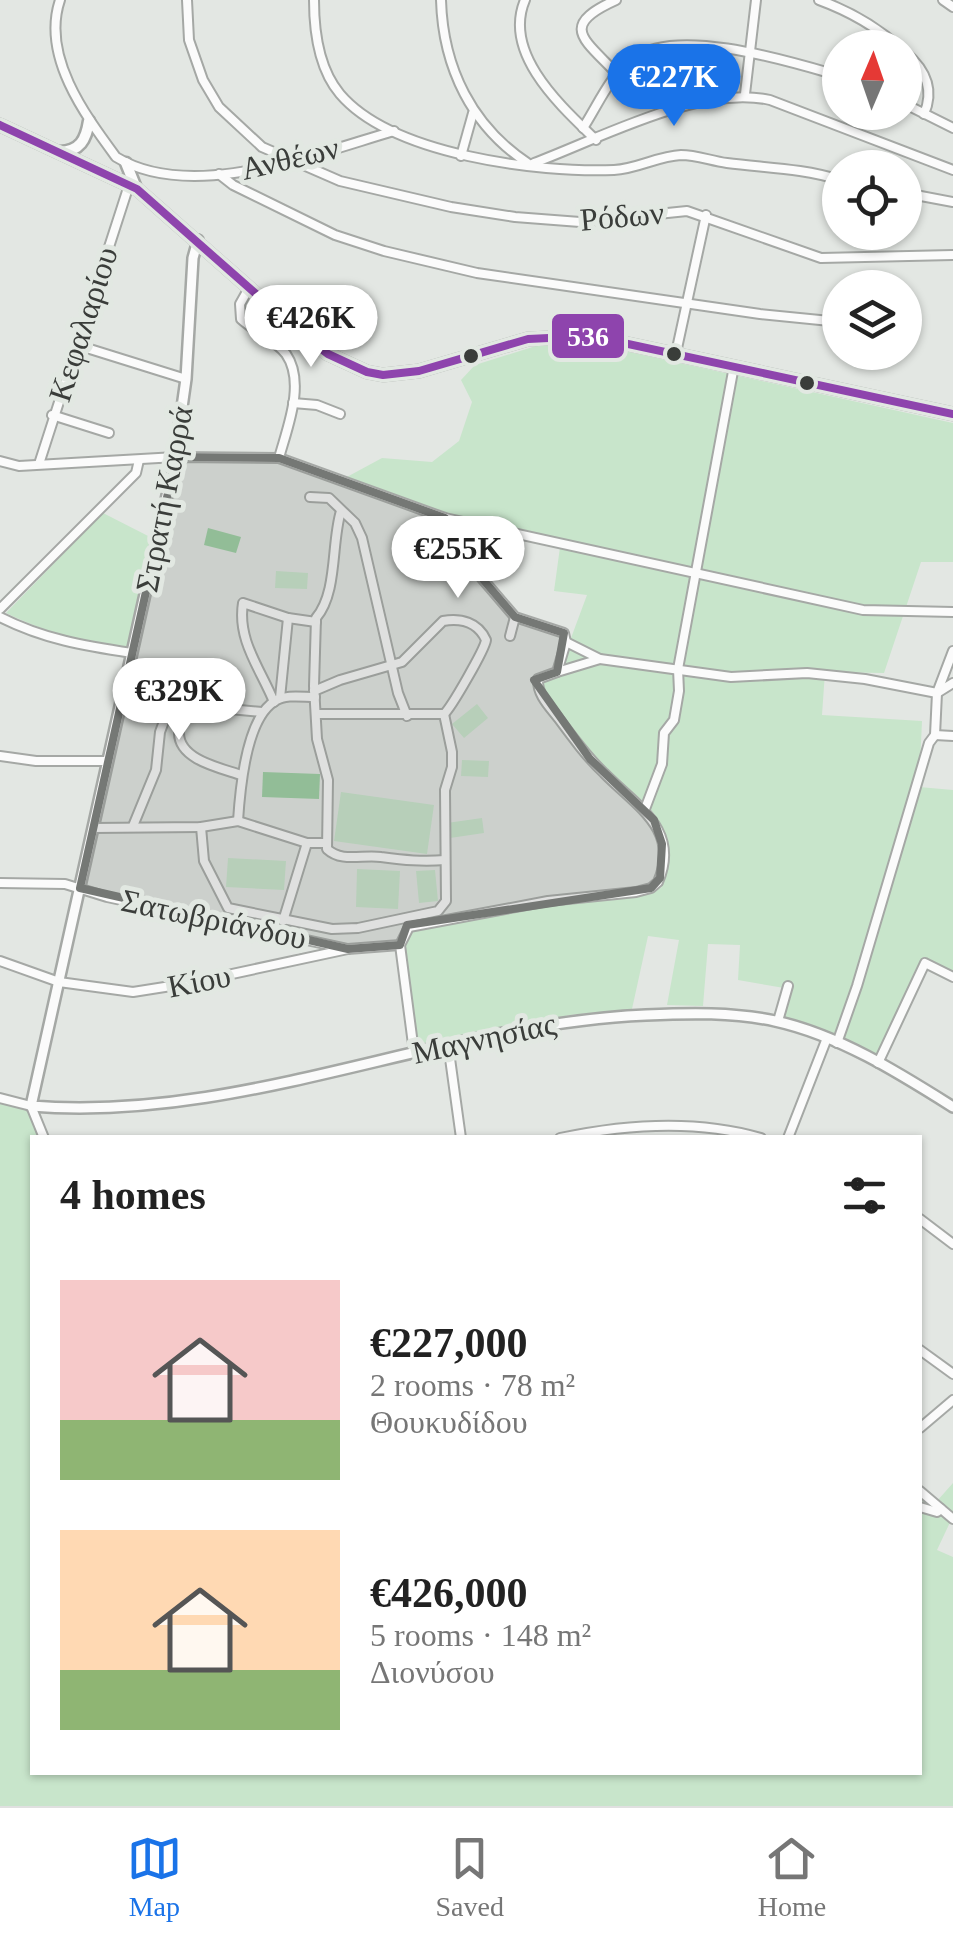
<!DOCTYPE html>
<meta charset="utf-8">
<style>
body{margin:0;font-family:Georgia,serif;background:#f6f6f6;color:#222;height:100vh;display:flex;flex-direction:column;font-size:38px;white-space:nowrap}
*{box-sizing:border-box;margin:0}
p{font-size:32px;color:#767676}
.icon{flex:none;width:55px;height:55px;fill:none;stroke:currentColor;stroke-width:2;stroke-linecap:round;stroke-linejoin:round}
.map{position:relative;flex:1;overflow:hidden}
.side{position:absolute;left:30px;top:1135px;width:892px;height:640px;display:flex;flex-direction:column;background:#fff;border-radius:0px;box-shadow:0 2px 8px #0004}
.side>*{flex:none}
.needle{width:65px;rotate:2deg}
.controls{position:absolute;left:822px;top:30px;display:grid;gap:20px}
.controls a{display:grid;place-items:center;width:100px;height:100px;border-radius:50%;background:#fff;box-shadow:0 2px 8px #0004;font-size:50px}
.price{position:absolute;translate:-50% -85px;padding:0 22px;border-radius:35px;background:#fff;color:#222;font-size:32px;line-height:65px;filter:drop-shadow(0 2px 5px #0008)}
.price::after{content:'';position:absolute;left:50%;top:60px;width:30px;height:22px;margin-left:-15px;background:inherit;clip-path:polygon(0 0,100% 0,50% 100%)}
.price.on{background:#1a73e8;color:#fff}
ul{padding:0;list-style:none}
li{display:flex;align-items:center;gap:30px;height:250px;padding:0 30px}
li span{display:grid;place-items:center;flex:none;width:280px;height:200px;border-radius:0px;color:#555}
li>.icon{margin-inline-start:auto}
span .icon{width:120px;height:120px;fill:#fffc;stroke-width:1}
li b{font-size:42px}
h2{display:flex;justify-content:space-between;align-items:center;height:120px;padding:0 30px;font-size:42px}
.menu{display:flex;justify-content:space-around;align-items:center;height:140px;border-top:2px solid #e0e0e0;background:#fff;font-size:28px;color:#767676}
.menu a{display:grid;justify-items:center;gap:5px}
.menu .on{color:#1a73e8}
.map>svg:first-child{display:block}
.green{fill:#c8e5cb}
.water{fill:#9acfa1}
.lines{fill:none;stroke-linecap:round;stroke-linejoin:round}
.minor-casing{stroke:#a5a8a5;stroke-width:12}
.tertiary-casing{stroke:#a5a8a5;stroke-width:14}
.secondary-casing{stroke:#a5a8a5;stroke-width:15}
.minor{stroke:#fbfbfb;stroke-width:8}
.tertiary{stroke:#fbfbfb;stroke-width:9}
.secondary{stroke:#fbfbfb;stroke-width:10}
.bus-1-casing{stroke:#e2e8e2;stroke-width:15}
.bus-1{stroke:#8e44ad;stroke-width:8}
.marked{fill:#757875;fill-opacity:0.2;stroke:#757875;stroke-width:8;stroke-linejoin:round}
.bus-dot{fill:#3a3d3a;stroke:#e2e8e2;stroke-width:4}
.labels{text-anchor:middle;stroke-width:10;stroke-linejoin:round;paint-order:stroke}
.street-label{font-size:32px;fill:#3a3d3a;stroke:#e2e8e2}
.line-badge{stroke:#e2e8e2;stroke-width:4}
.badge-label{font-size:28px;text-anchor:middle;font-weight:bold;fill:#fff}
</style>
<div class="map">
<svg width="953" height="1806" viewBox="0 0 953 1806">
<rect width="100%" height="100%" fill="#e3e7e3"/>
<g class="green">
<path d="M 542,344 L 602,346 L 953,423 L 953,562 L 921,562 L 884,673 L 825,672 L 822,715 L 922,721 L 919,787 L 953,790 L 953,972 L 923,957 L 876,1058 L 784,1018 L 790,989 L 738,980 L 740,945 L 708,944 L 703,1006 L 667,1005 L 679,940 L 648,936 L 632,1009 L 570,1015 L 416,1047 L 404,951 L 410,928 L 647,891 L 661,888 C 672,869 667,834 655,815 C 644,798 622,787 608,774 C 586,755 545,709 539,681 L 558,673 L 587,595 L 554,591 L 561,540 L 448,515 L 345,478 L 382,458 L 432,462 L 459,441 L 472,402 L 461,380 L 475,365 Z"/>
<path d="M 103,513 L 154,539 L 130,647 C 80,641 52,635 6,613 Z"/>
<polygon points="276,571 308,573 307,589 275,588"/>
<polygon points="477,704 488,718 464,738 452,724"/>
<polygon points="462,760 489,761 488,777 461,776"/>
<polygon points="341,792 434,805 427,854 334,841"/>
<polygon points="482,818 484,833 450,838 447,823"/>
<polygon points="228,858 286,861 284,890 226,887"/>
<polygon points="357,869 400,871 398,909 356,907"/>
<polygon points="435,870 438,901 419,903 416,871"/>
<polygon points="0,1103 33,1111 41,1137 32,1138 32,1772 920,1772 920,1494 937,1501 953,1483 953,1516 937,1550 953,1557 953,1806 0,1806"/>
</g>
<g class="water">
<polygon points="208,528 241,537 236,553 204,545"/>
<polygon points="263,772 320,774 319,799 262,797"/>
</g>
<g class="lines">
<defs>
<g id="minor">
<path d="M 60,0 C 41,56 85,115 116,157 C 191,203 315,154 394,131"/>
<polyline points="187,0 189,40 203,80 219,107 262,147 340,181 451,207 515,217 580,222 687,211 821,258 953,255"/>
<path d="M 314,0 C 314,32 319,69 340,94 C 392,155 538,173 614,170 C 637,169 658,156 681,155 C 697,155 711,161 727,163 C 765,168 802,168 840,180"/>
<path d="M 441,0 C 443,68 472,127 529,164"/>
<path d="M 525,0 C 502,54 562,107 596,140"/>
<path d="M 616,0 C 558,26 584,39 617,74"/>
<path d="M 819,0 C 849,11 876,26 900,48"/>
<polyline points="943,0 953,7"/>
<path d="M 905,52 C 925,69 935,89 924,114"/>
<polyline points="745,94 756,0"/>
<polyline points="905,104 953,128"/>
<path d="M 583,128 C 598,105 611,73 634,58 C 678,26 791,62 840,76"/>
<polyline points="461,156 473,113"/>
<path d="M 534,163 C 601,138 701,84 770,100 L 953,170"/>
<polyline points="219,174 233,185 335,235 384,251 477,273 760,314 840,322"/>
<polyline points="905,193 953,202"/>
<path d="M 249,288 L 240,304 L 241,319 C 254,331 275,340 286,354 C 306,383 287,428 279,458"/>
<polyline points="905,325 912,325"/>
<polyline points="77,345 186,379"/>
<polyline points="676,353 706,215"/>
<polyline points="293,403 317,405 340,414"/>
<polyline points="52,415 109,433"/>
<polyline points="0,461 19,466 176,457 279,458 445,518 863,610 953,612"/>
<polyline points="39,464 129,185"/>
<polyline points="310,497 329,498 355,523 362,538 398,693 407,716"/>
<path d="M 341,511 C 331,543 338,592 316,618 L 314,686 L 317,739 L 328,780 L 327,849 C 342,863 363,854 381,857 C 404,860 422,862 445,860"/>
<polyline points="0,609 136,473 139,460"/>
<path d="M 0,617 C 43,639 85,646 132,653"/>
<polyline points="510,636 515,617"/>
<polyline points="566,642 600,659 731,677 807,673 865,679 937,693 953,683"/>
<polyline points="557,672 600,659"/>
<path d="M 314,691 L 340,680 L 402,662 L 443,621 C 461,618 478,622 486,640 C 485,649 451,708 444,714 L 317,714"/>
<polyline points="280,698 288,618"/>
<path d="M 274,702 C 260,668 237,640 243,603 L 288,618 L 316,622"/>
<path d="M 179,733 C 179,760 221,768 241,775"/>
<polyline points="935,735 953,736"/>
<polyline points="0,756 36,761 108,761"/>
<polyline points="645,809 662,764 664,733 674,720 679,691 678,669 734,366"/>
<path d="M 238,821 C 240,790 246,718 275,701 C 286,694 302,697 315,697"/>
<polyline points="133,826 156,770 160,732 166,716 208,707 262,712"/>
<polyline points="201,827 204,861 228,908 332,929 358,928 438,911 446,901 445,790 452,767 452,752 444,714"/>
<polyline points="93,828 201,827 238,821 307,843 326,843"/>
<polyline points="0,883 65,884 107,897 348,949"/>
<polyline points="283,921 307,843"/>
<polyline points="0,961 59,982 133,992 190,983 348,949 400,945"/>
<polyline points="778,1021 788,986"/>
<polyline points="837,1043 857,986 929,743 935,735 937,693 953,651"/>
<polyline points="448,1044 461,1138"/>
<path d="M 414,1052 L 400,945 L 409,927 L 548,901 L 636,892 L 651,888 L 658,882 C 681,829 635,805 604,773 C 587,757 573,738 559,719 C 550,707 537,695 538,679 L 557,672 L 566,642 L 564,633 L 515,617 L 474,569 L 445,518"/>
<polyline points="878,1063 925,963 953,977"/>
<polyline points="0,1098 31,1106 44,1138"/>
<path d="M 560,1138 C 626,1124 696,1119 761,1138"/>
<polyline points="788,1138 827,1038"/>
<polyline points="920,1219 953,1244"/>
<polyline points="920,1350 953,1374"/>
<polyline points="920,1428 953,1400"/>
<polyline points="920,1491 953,1519"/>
<polyline points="920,1507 937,1512 941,1509"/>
</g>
<path id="tertiary" d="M 198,240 L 193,258 L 186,379 L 174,464 L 31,1106 C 242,1123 437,1024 646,1015 C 689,1013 734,1012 775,1021 C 839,1035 899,1073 953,1107"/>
<g id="secondary">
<polyline points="0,125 137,189 298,331 328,354 367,372 383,375 419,371 528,339 591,336 953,414"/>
<path d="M 60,152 C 80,151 86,140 89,121"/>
<polyline points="126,163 136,188"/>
</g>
</defs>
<use href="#minor" class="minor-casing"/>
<use href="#tertiary" class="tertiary-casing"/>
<use href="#secondary" class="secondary-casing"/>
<use href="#minor" class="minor"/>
<use href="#tertiary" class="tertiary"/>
<use href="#secondary" class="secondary"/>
<defs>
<polyline id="bus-1" points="0,125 137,189 298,331 328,354 367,372 383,375 419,371 528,339 591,336 953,414"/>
</defs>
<use href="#bus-1" class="bus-1-casing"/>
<use href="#bus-1" class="bus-1"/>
</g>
<path class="marked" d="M 176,457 L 279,458 L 445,518 L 474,569 L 515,617 L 564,633 L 557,672 L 534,680 L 590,759 L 654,820 L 662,844 L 660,878 L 651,888 L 407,925 L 400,945 L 348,949 L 80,888 Z"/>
<g class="bus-dot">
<circle cx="674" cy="354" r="9"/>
<circle cx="471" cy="356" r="9"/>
<circle cx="807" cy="383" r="9"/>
</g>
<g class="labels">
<g class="street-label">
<text transform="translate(290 158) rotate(-13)" y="11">Ανθέων</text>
<text transform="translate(622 216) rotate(-5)" y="11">Ρόδων</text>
<text transform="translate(83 324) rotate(-72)" y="11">Κεφαλαρίου</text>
<text transform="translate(164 499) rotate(-79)" y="11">Στρατή Καρρά</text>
<text transform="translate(214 919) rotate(12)" y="11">Σατωβριάνδου</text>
<text transform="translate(199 981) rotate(-11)" y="11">Κίου</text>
<text transform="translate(484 1038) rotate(-12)" y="11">Μαγνησίας</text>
</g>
</g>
<rect class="line-badge" x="550" y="312" width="76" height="48" rx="10" fill="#8e44ad"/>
<g class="badge-label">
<text x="588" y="346">536</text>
</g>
</svg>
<div class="controls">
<a><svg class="needle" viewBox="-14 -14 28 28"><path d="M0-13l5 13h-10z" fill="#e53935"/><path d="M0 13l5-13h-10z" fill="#767676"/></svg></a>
<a><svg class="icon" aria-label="locate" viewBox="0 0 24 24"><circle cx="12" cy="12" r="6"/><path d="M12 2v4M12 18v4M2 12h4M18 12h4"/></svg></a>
<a><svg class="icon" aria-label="layers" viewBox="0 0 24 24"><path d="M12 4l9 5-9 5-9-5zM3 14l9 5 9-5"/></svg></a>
</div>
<b class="price on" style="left:674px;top:129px">€227K</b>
<b class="price" style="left:311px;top:370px">€426K</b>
<b class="price" style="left:458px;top:601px">€255K</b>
<b class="price" style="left:179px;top:743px">€329K</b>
<section class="side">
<h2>4 homes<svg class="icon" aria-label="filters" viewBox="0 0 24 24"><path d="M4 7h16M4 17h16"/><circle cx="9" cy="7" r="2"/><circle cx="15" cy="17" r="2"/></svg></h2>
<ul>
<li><span style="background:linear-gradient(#f6c9c9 70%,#8fb573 0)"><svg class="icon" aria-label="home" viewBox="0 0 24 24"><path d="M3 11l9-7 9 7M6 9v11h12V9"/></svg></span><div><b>€227,000</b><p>2 rooms · 78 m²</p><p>Θουκυδίδου</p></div></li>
<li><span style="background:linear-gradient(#ffd9b3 70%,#8fb573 0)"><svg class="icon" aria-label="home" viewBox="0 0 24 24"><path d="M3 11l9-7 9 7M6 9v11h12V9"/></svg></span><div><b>€426,000</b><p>5 rooms · 148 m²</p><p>Διονύσου</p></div></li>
</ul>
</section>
</div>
<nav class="menu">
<a class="on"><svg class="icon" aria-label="map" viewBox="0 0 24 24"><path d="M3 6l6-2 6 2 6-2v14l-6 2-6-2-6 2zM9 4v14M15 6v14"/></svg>Map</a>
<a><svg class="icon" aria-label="saved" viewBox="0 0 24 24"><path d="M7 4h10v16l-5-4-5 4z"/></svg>Saved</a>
<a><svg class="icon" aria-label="home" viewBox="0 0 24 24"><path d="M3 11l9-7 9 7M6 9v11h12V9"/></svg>Home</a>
</nav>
